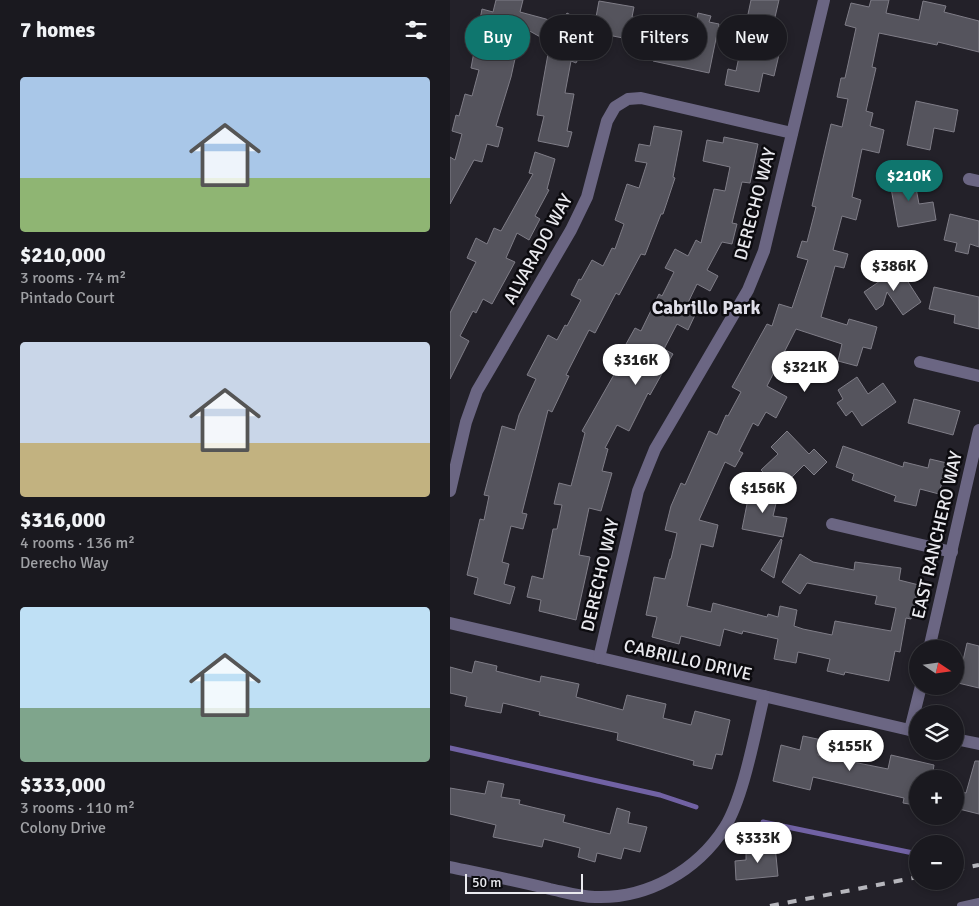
<!DOCTYPE html>
<meta charset="utf-8">
<style>
body{margin:0;font-family:Signika,sans-serif;background:#232228;color:#f1f3f6;height:100vh;display:flex;flex-direction:column;font-size:19px;white-space:nowrap}
*{box-sizing:border-box;margin:0}
p{font-size:16px;color:#9fa0a4}
.icon{flex:none;width:28px;height:28px;fill:none;stroke:currentColor;stroke-width:2;stroke-linecap:round;stroke-linejoin:round}
.map{position:relative;flex:1;overflow:hidden}
.details{display:flex;flex-direction:column;background:#1a191f;width:450px}
.details>*{flex:none}
.banner{position:absolute;left:15px;top:15px;width:439px;height:45px;display:flex;gap:10px}
.needle{width:32px;rotate:103deg}
.controls{position:absolute;left:459px;top:640px;display:grid;gap:10px}
.controls a{display:grid;place-items:center;width:55px;height:55px;border-radius:50%;background:#1a191f;box-shadow:0 2px 8px #0003,0 0 0 1px #38383d;font-size:25px}
.scale{position:absolute;left:15px;bottom:12px;width:118px;box-sizing:border-box;padding-left:5px;border:2px solid #eaeaef;border-top:0;font-size:14px;line-height:18px;white-space:nowrap;color:#eaeaef;-webkit-text-stroke:4px #0c0b0f;paint-order:stroke}
.price{position:absolute;translate:-50% -42px;padding:0 11px;border-radius:18px;background:#fff;color:#222;font-size:16px;line-height:32px;filter:drop-shadow(0 1px 2px #0008)}
.price::after{content:'';position:absolute;left:50%;top:30px;width:15px;height:11px;margin-left:-8px;background:inherit;clip-path:polygon(0 0,100% 0,50% 100%)}
.price.on{background:#0f766e;color:#fff}
ul{padding:0;list-style:none}
li{display:grid;align-content:center;gap:10px;height:265px;padding:0 20px}
li span{display:grid;place-items:center;height:155px;border-radius:5px;color:#555}
li>.icon{margin-inline-start:auto}
span .icon{width:90px;height:90px;fill:#fffc;stroke-width:1}
li b{font-size:21px}
h2{display:flex;justify-content:space-between;align-items:center;height:60px;padding:0 20px;font-size:21px}
.chip{padding:0 18px;border-radius:22px;background:#1a191f;box-shadow:0 2px 8px #0003,0 0 0 1px #38383d;font-size:18px;line-height:45px}
.chip.on{background:#0f766e;color:#fff}
main{display:flex;flex:1;min-height:0}
.map>svg:first-child{display:block}
.lines{fill:none;stroke-linecap:round;stroke-linejoin:round}
.stream{stroke:#7162a4;stroke-width:5}
.building{fill:#55545d;stroke:#7f7d87}
.lane{stroke:#6b6683;stroke-width:8}
.street{stroke:#6b6683;stroke-width:12}
.rail{stroke:#b6b6bc;stroke-width:4;stroke-dasharray:9 9;stroke-linecap:butt}
.labels{text-anchor:middle;stroke-width:5;stroke-linejoin:round;paint-order:stroke}
.street-label{font-size:18px;fill:#eaeaef;stroke:#0c0b0f}
.neighbourhood-label{font-size:19px;font-weight:bold;fill:#dfdee8;stroke:#0c0b0f}
</style>
<main>
<section class="details">
<h2>7 homes<svg class="icon" aria-label="filters" viewBox="0 0 24 24"><path d="M4 7h16M4 17h16"/><circle cx="9" cy="7" r="2"/><circle cx="15" cy="17" r="2"/></svg></h2>
<ul>
<li><span style="background:linear-gradient(#a9c7e8 65%,#8fb573 0)"><svg class="icon" aria-label="home" viewBox="0 0 24 24"><path d="M3 11l9-7 9 7M6 9v11h12V9"/></svg></span><div><b>$210,000</b><p>3 rooms · 74 m²</p><p>Pintado Court</p></div></li>
<li><span style="background:linear-gradient(#c9d6e8 65%,#c2b280 0)"><svg class="icon" aria-label="home" viewBox="0 0 24 24"><path d="M3 11l9-7 9 7M6 9v11h12V9"/></svg></span><div><b>$316,000</b><p>4 rooms · 136 m²</p><p>Derecho Way</p></div></li>
<li><span style="background:linear-gradient(#bfe0f5 65%,#7fa58c 0)"><svg class="icon" aria-label="home" viewBox="0 0 24 24"><path d="M3 11l9-7 9 7M6 9v11h12V9"/></svg></span><div><b>$333,000</b><p>3 rooms · 110 m²</p><p>Colony Drive</p></div></li>
</ul>
</section>
<div class="map">
<svg width="529" height="906" viewBox="0 0 529 906">
<rect width="100%" height="100%" fill="#232129"/>
<g class="lines">
<g class="stream">
<polyline points="0,748 210,795 246,807"/>
<polyline points="313,822 468,854"/>
</g>
</g>
<g class="building">
<polygon points="46,0 73,0 70,12 96,19 109,26 117,13 144,28 149,1 184,7 182,17 245,29 248,13 261,16 259,22 269,24 259,73 203,61 205,50 182,45 183,40 143,32 126,63 121,61 115,93 124,94 117,131 122,132 118,147 88,141 94,116 87,115 98,54 103,44 76,29 74,37 70,36 61,77 46,126 53,128 48,147 37,144 32,162 24,160 0,204 0,157 5,160 12,134 2,131 6,115 9,116 15,94 22,96 29,70 21,68 32,9 43,12"/>
<polygon points="301,0 329,0 322,30 334,33 324,76 313,73 309,92 275,85 278,69 286,71"/>
<polygon points="421,0 439,0 436,13 469,20 473,1 496,6 494,12 529,21 529,52 488,42 487,45 429,33 422,67 426,68 416,111 423,113 420,126 434,130 429,153 412,149 402,197 411,200 406,220 392,216 383,250 398,254 394,268 385,266 371,317 397,325 399,319 427,327 421,349 413,347 407,366 388,361 392,344 346,329 317,386 337,397 326,418 316,412 308,426 303,423 289,451 293,453 285,467 275,462 249,520 268,525 263,547 251,544 237,606 261,612 263,603 317,617 318,614 328,617 330,606 347,610 344,626 353,629 382,635 385,621 441,631 446,608 425,604 427,596 357,583 350,594 332,582 350,554 363,562 404,570 405,562 451,568 449,580 469,585 461,619 456,618 450,652 445,651 439,681 395,672 394,675 377,671 380,659 348,652 346,663 324,659 328,639 293,631 292,634 274,629 270,646 231,636 229,644 202,637 207,617 196,615 204,577 215,579 220,559 221,559 227,533 215,530 221,506 231,483 235,485 259,431 267,435 276,415 278,416 291,392 282,387 317,324 322,326 329,304 342,308 358,260 347,257 352,241 357,242 366,207 362,206 381,124 392,127 398,99 387,97 391,78 395,78 406,28 395,25 401,3 419,7"/>
<polygon points="466,101 508,110 504,132 484,128 480,150 457,145"/>
<polygon points="204,126 232,131 223,177 225,178 213,214 211,214 195,255 191,254 169,295 166,293 145,333 139,330 116,375 119,376 102,412 98,410 72,513 77,514 73,529 61,526 52,562 59,564 54,584 65,587 60,604 24,594 28,578 17,575 30,519 34,520 39,496 34,495 52,426 65,430 69,415 86,379 77,375 98,335 107,340 115,325 117,326 131,300 121,295 129,279 131,280 142,260 153,266 162,248 165,249 174,224 165,220 177,184 189,188 197,163 185,161 189,144 200,146"/>
<polygon points="274,137 308,144 300,183 292,182 282,223 287,224 282,244 272,242 257,270 268,276 260,291 247,284 235,309 245,315 238,330 227,324 214,349 223,354 200,395 198,393 179,431 167,425 155,448 158,449 152,471 162,473 151,511 139,508 129,555 140,557 126,620 89,611 91,600 77,597 82,576 93,579 103,529 107,529 112,505 104,504 109,483 121,486 135,433 132,431 170,364 166,362 185,328 191,331 209,294 212,296 224,272 215,268 225,249 238,256 246,240 251,243 264,189 275,191 280,167 253,161 257,140 273,143"/>
<polygon points="85,152 105,159 97,189 99,190 85,216 90,219 79,240 67,233 56,258 65,262 42,304 33,299 26,313 23,311 10,336 19,341 0,379 0,313 26,262 17,258 26,238 37,244 44,228 51,231 83,174 79,173"/>
<polygon points="463,172 469,204 483,202 486,220 448,227 439,177"/>
<polygon points="500,214 529,221 529,247 520,244 518,254 505,251 507,243 494,240"/>
<polygon points="449,268 471,302 453,315 437,292 433,305 426,310 414,292"/>
<polygon points="484,287 529,297 529,329 504,323 505,315 479,309"/>
<polygon points="407,377 418,394 433,383 446,402 412,426 402,411 396,416 387,403 393,399 388,390"/>
<polygon points="464,399 510,411 503,435 458,423"/>
<polygon points="337,431 359,454 364,449 377,462 364,475 354,465 330,489 311,470 328,454 321,447"/>
<polygon points="393,446 453,467 454,462 478,468 480,459 497,463 489,494 470,489 466,506 444,501 446,496 402,480 404,474 386,467"/>
<polygon points="300,489 328,495 323,516 337,518 333,537 292,529"/>
<polygon points="331,539 332,540 324,578 311,570"/>
<polygon points="517,643 529,646 529,688 508,683"/>
<polygon points="25,661 47,666 46,671 90,682 91,676 129,684 126,697 173,710 177,695 216,704 213,718 241,725 245,711 280,720 272,755 266,754 262,769 243,765 244,761 167,740 168,733 89,715 90,712 53,703 51,713 15,706 17,697 0,693 0,667 22,673"/>
<polygon points="353,736 372,740 368,755 438,769 441,755 484,765 482,779 468,779 465,805 453,803 454,798 363,777 360,790 323,781 331,745 350,750"/>
<polygon points="525,761 529,761 529,814 505,808 505,790 516,793"/>
<polygon points="38,781 54,784 51,797 70,800 69,804 115,815 113,822 160,834 167,808 180,812 178,823 197,827 190,852 174,848 171,859 147,853 145,862 128,857 130,848 94,839 92,847 43,837 46,825 0,814 0,788 35,794"/>
<polygon points="325,846 328,876 286,880 285,861 296,860 296,848"/>
</g>
<g class="lines">
<polyline class="lane" points="511,906 529,902"/>
<g class="street">
<polyline points="519,179 529,181"/>
<polyline points="470,362 529,376"/>
<polyline points="0,491 16,422 27,391 121,230 137,197 157,121 165,107 178,99 191,98 342,133"/>
<polyline points="382,524 502,552"/>
<polyline points="0,623 468,732"/>
<polyline points="479,649 529,430"/>
<polyline points="149,658 188,491 205,449 298,290 314,251 374,0"/>
<polyline points="460,730 471,686"/>
<polyline points="505,739 529,744"/>
<path d="M 0,867 C 33,874 67,881 100,889 C 114,892 130,897 145,897 C 197,899 247,871 275,827 C 294,796 305,732 314,696"/>
</g>
<g class="rail">
<polyline points="505,870 529,865"/>
<polyline points="320,906 468,877"/>
</g>
</g>
<g class="labels">
<g class="street-label">
<text transform="translate(305 204) rotate(-75)" y="6">DERECHO WAY</text>
<text transform="translate(88 249) rotate(-61)" y="6">ALVARADO WAY</text>
<text transform="translate(487 535) rotate(-77)" y="6">EAST RANCHERO WAY</text>
<text transform="translate(150 575) rotate(-77)" y="6">DERECHO WAY</text>
<text transform="translate(238 660) rotate(13)" y="6">CABRILLO DRIVE</text>
</g>
<g class="neighbourhood-label">
<text x="256" y="314">Cabrillo Park</text>
</g>
</g>
</svg>
<div class="controls">
<a><svg class="needle" viewBox="-14 -14 28 28"><path d="M0-13l5 13h-10z" fill="#e53935"/><path d="M0 13l5-13h-10z" fill="#9fa0a4"/></svg></a>
<a><svg class="icon" aria-label="layers" viewBox="0 0 24 24"><path d="M12 4l9 5-9 5-9-5zM3 14l9 5 9-5"/></svg></a>
<a>+</a>
<a>−</a>
</div>
<div class="scale">50 m</div>
<b class="price on" style="left:459px;top:202px">$210K</b>
<b class="price" style="left:444px;top:292px">$386K</b>
<b class="price" style="left:186px;top:386px">$316K</b>
<b class="price" style="left:355px;top:393px">$321K</b>
<b class="price" style="left:313px;top:514px">$156K</b>
<b class="price" style="left:400px;top:772px">$155K</b>
<b class="price" style="left:308px;top:864px">$333K</b>
<div class="banner">
<a class="chip on">Buy</a>
<a class="chip">Rent</a>
<a class="chip">Filters</a>
<a class="chip">New</a>
</div>
</div>
</main>
